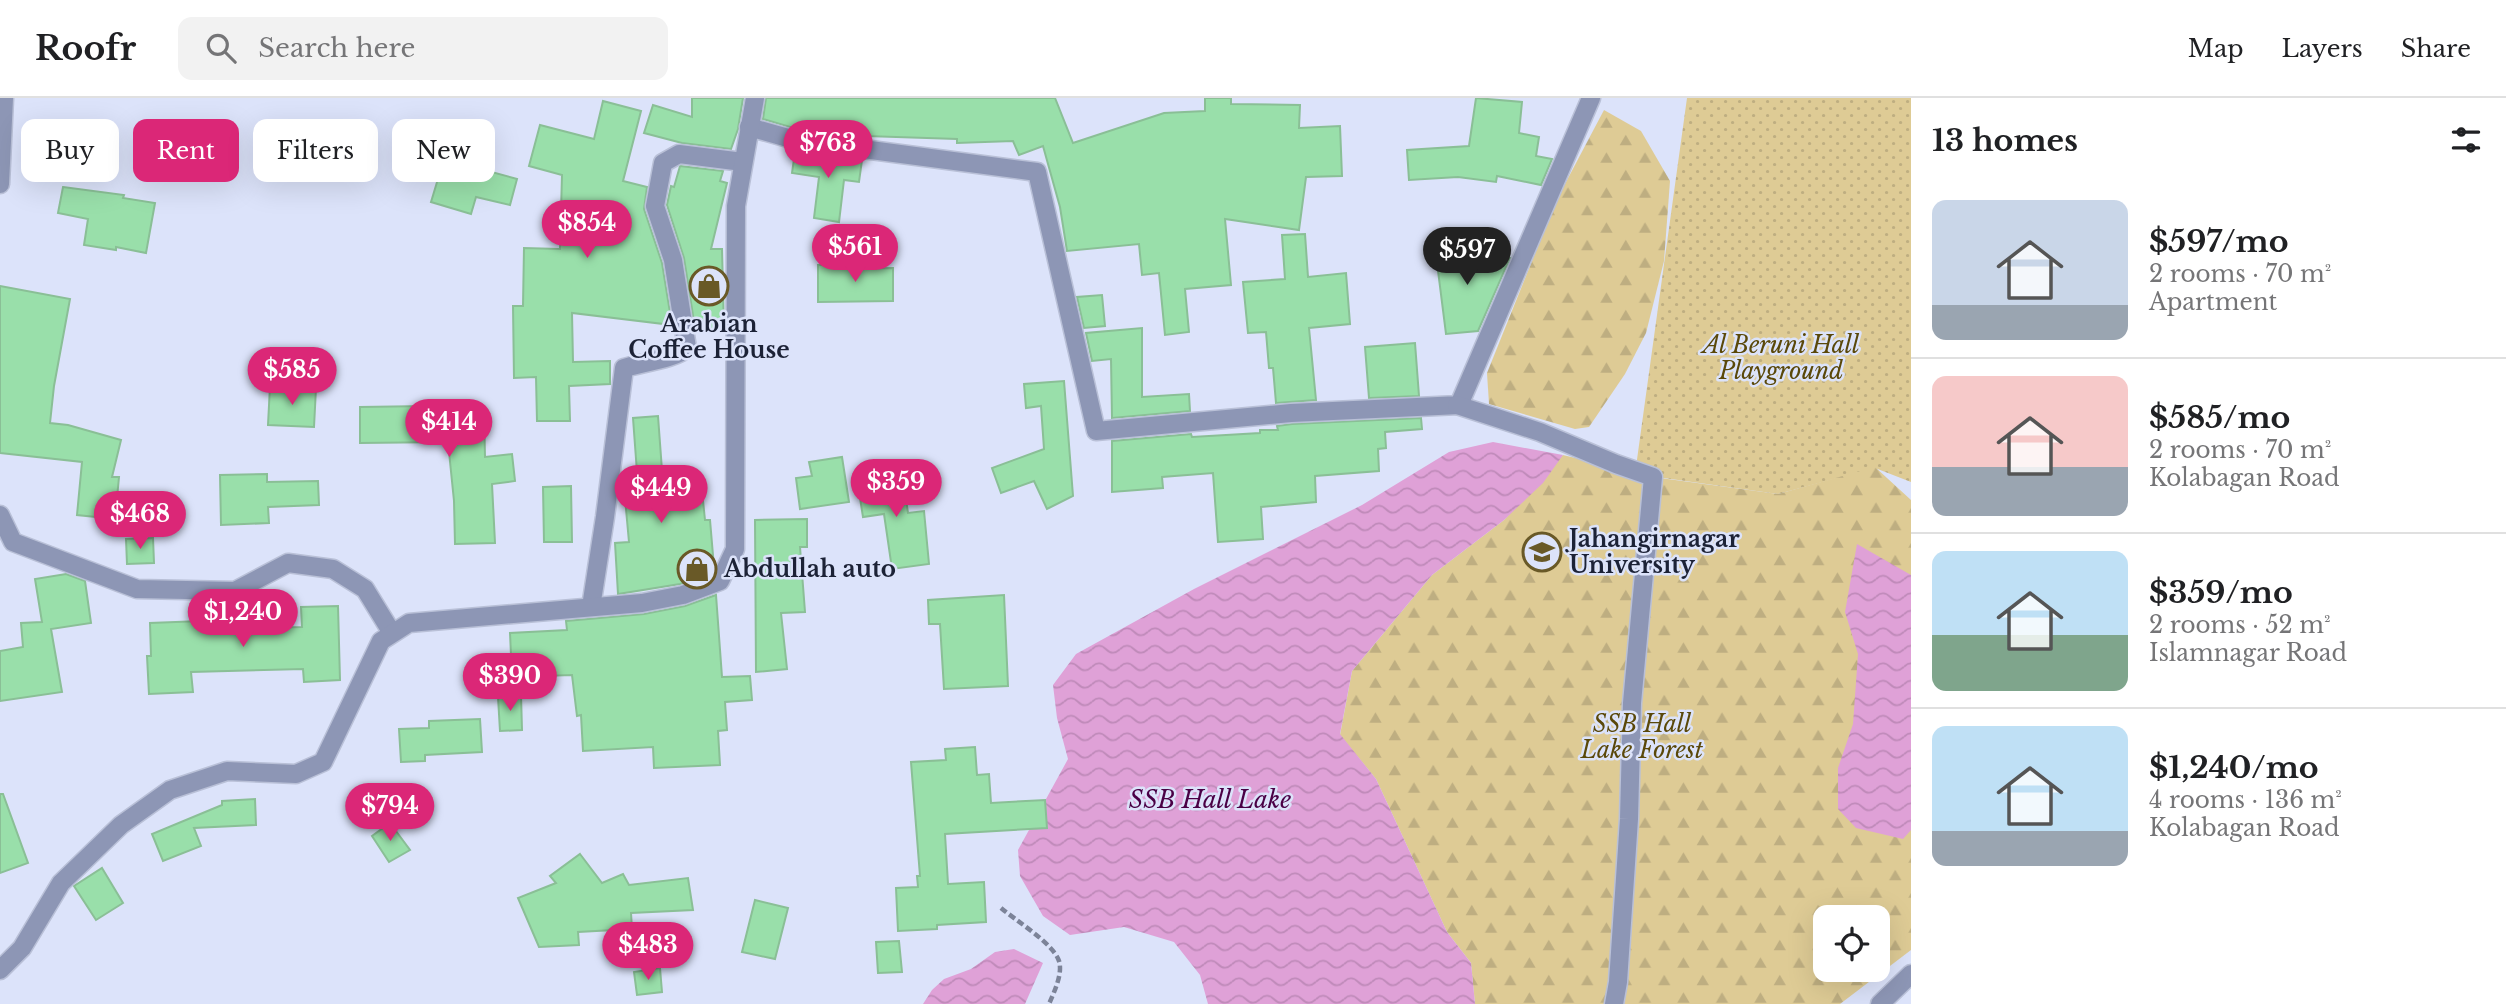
<!DOCTYPE html>
<meta charset="utf-8">
<style>
body{margin:0;font-family:"Libre Baskerville",serif;background:#f2f2f2;color:#202124;height:100vh;display:flex;flex-direction:column;font-size:26px;white-space:nowrap}
*{box-sizing:border-box;margin:0}
p{font-size:23px;color:#757577}
.icon{flex:none;width:38px;height:38px;fill:none;stroke:currentColor;stroke-width:2;stroke-linecap:round;stroke-linejoin:round}
.map{position:relative;flex:1;overflow:hidden}
.details{display:flex;flex-direction:column;background:#fff;width:595px}
.details>*{flex:none}
.banner{position:absolute;left:21px;top:21px;width:665px;height:63px;display:flex;gap:14px}
.controls{position:absolute;left:1813px;top:807px;display:grid;gap:14px}
.controls a{display:grid;place-items:center;width:77px;height:77px;border-radius:14px;background:#fff;box-shadow:0 7px 28px #0002;font-size:35px}
.price{position:absolute;translate:-50% -60px;padding:0 16px;border-radius:24px;background:#db2777;color:#fff;font-size:23px;line-height:46px;filter:drop-shadow(0 2px 4px #0008)}
.price::after{content:'';position:absolute;left:50%;top:42px;width:21px;height:16px;margin-left:-10px;background:inherit;clip-path:polygon(0 0,100% 0,50% 100%)}
.price.current{background:#222;color:#fff}
ul{padding:0;list-style:none}
li{display:flex;align-items:center;gap:21px;height:175px;padding:0 21px}
li+li{border-top:2px solid #e0e0e0}
li span{display:grid;place-items:center;flex:none;width:196px;height:140px;border-radius:14px;color:#555}
li>.icon{margin-inline-start:auto}
span .icon{width:84px;height:84px;fill:#fffc;stroke-width:1}
li b{font-size:30px}
h2{display:flex;justify-content:space-between;align-items:center;height:84px;padding:0 21px;font-size:30px}
.tag{padding:0 24px;border-radius:14px;background:#fff;box-shadow:0 7px 28px #0002;font-size:24px;line-height:63px}
.tag.current{background:#db2777;color:#fff}
header{display:flex;align-items:center;gap:42px;box-sizing:border-box;height:98px;padding:0 35px;background:#fff;border-bottom:2px solid #e0e0e0}
header strong{font-size:33px}
nav{display:flex;gap:38px;margin-inline-start:auto;font-size:24px}
.search{width:490px;height:63px;background:#f2f2f2;display:flex;align-items:center;gap:18px;box-sizing:border-box;padding:0 24px;border-radius:14px;color:#757577;font-size:26px}
main{display:flex;flex:1;min-height:0}
.map>svg:first-child{display:block}
.grass{fill:url(#grass-dots)}
.forest{fill:url(#forest-firs);fill-rule:evenodd}
.water{fill:url(#water-waves)}
.building{fill:#99dfaa;stroke:#8abf96;stroke-width:2}
.lines{fill:none;stroke-linecap:round;stroke-linejoin:round}
.street-casing{stroke:#b9c0d7;stroke-width:21}
.path{stroke:#7c8398;stroke-width:4.5;stroke-dasharray:7 3.5;stroke-linecap:butt}
.street{stroke:#8d96b5;stroke-width:18}
.labels{text-anchor:middle;stroke-width:5;stroke-linejoin:round;paint-order:stroke}
.poi-label{font-size:23px;font-weight:bold;fill:#1c2236;stroke:#dce3fa;text-anchor:start}
.park-label{font-size:23px;font-style:italic;fill:#5a4809;stroke:#dce3fa}
.water-label{font-size:24px;font-style:italic;fill:#4a0046;stroke:#dce3fa}
</style>
<header>
<strong>Roofr</strong>
<div class="search"><svg class="icon" aria-label="search" viewBox="0 0 24 24"><circle cx="10" cy="10" r="6"/><path d="M15 15l6 6"/></svg>Search here</div>
<nav><a>Map</a><a>Layers</a><a>Share</a></nav>
</header>
<main>
<div class="map">
<svg width="1911" height="906" viewBox="0 0 1911 906">
<defs>
<pattern id="grass-dots" width="8" height="8" patternUnits="userSpaceOnUse" patternTransform="scale(1.75)"><rect width="8" height="8" fill="#decb95"/><path d="M2 2h.1M6 6h.1" fill="none" stroke="#beae81" stroke-width="1.8" stroke-linecap="round"/></pattern>
<pattern id="forest-firs" width="22" height="20" patternUnits="userSpaceOnUse" patternTransform="scale(1.75)"><rect width="22" height="20" fill="#decb95"/><path d="M5 1l3.5 6h-7zM16 11l3.5 6h-7z" fill="#beae81"/></pattern>
<pattern id="water-waves" width="16" height="10" patternUnits="userSpaceOnUse" patternTransform="scale(1.75)"><rect width="16" height="10" fill="#dfa1d7"/><path d="M0 5q4-4 8 0t8 0" fill="none" stroke="#bf8ab9"/></pattern>
</defs>
<rect width="100%" height="100%" fill="#dce3fa"/>
<polygon class="grass" points="1687,0 1911,0 1911,384 1875,370 1778,396 1635,376"/>
<g class="forest">
<polygon points="1604,12 1641,33 1670,83 1664,163 1646,235 1625,276 1589,329 1575,331 1489,306 1487,275 1557,101"/>
<path d="M 1563,357 L 1653,379 L 1778,396 L 1875,369 L 1911,402 L 1911,852 L 1840,906 L 1475,906 L 1471,865 L 1447,834 L 1376,681 L 1340,637 L 1352,573 L 1432,477 L 1504,422 ZM 1825,819 L 1878,819 L 1878,872 L 1825,872 Z"/>
</g>
<g class="water">
<polygon points="1493,344 1563,357 1543,385 1504,422 1432,477 1352,573 1340,636 1376,681 1447,834 1471,865 1475,906 1208,906 1200,877 1174,844 1124,829 1070,837 1043,818 1020,778 1018,752 1068,661 1057,620 1053,587 1076,556 1194,491 1362,407 1449,354"/>
<polygon points="1857,446 1911,477 1911,732 1903,741 1856,730 1838,711 1838,670 1853,626 1858,556 1845,514"/>
<polygon points="1014,851 1043,865 1025,906 923,906 932,892 944,881 971,871 995,854"/>
</g>
<g class="building">
<polygon points="692,0 743,0 738,31 731,51 682,45 644,35 653,7 692,19"/>
<polygon points="766,0 1055,0 1073,45 1164,15 1205,13 1205,0 1231,0 1231,6 1300,7 1299,30 1340,28 1342,78 1306,79 1299,132 1225,121 1231,187 1185,191 1189,234 1165,237 1159,175 1142,177 1139,146 1067,153 1060,109 1043,48 1019,57 1013,43 957,45 957,41 866,38 866,40 797,31 763,21"/>
<polygon points="1476,0 1522,4 1519,35 1539,39 1536,58 1552,61 1541,87 1497,78 1496,84 1458,79 1409,82 1407,52 1469,48"/>
<polygon points="603,3 641,13 623,83 647,89 644,111 662,165 672,227 572,215 573,264 610,263 610,286 569,288 570,323 537,323 536,279 514,280 513,208 523,208 524,150 560,151 562,77 529,68 540,27 594,41"/>
<polygon points="795,54 862,62 859,84 844,82 839,124 814,120 819,79 792,75"/>
<polygon points="444,61 517,81 510,107 476,99 471,116 431,104"/>
<polygon points="680,68 723,73 720,83 727,85 711,151 722,151 724,233 695,230 684,160 667,107 671,88 674,89"/>
<polygon points="63,89 124,97 123,100 155,105 146,155 116,149 116,152 84,147 88,121 58,115"/>
<polygon points="1305,136 1308,179 1346,175 1350,226 1309,230 1316,302 1276,305 1273,270 1269,270 1266,234 1248,235 1243,184 1285,181 1282,137"/>
<polygon points="1435,149 1510,160 1478,233 1446,236"/>
<polygon points="818,167 842,167 842,171 893,170 893,203 818,204"/>
<polygon points="0,188 70,201 54,288 50,325 68,327 121,342 112,379 119,379 115,421 77,417 82,364 0,355"/>
<polygon points="1102,197 1105,228 1084,230 1077,199"/>
<polygon points="1142,230 1142,299 1189,296 1190,313 1112,320 1111,261 1092,263 1086,235"/>
<polygon points="1415,245 1419,298 1369,300 1365,249"/>
<polygon points="1064,283 1073,398 1047,411 1034,383 1001,395 992,370 1044,351 1041,308 1026,310 1024,286"/>
<polygon points="270,288 316,290 314,329 268,327"/>
<polygon points="426,308 426,313 484,312 485,359 512,356 515,383 492,386 495,445 455,446 454,403 448,344 360,345 360,309"/>
<polygon points="658,318 663,386 665,386 666,396 702,393 705,422 710,422 714,469 712,474 680,486 618,496 615,445 629,444 624,389 638,388 633,320"/>
<polygon points="1421,320 1422,331 1385,334 1386,350 1378,351 1379,373 1315,378 1316,404 1261,409 1263,441 1218,444 1213,375 1162,379 1163,390 1112,394 1112,343 1191,336 1192,339 1260,335 1260,332 1278,332 1277,328 1292,326"/>
<polygon points="842,359 849,404 800,411 796,380 812,378 809,364"/>
<polygon points="902,374 908,415 924,413 929,466 892,471 884,416 863,419 857,381"/>
<polygon points="267,376 267,384 318,383 319,407 268,409 269,425 221,427 220,377"/>
<polygon points="571,388 572,444 544,444 543,389"/>
<polygon points="807,421 807,449 800,449 805,514 781,515 787,571 756,574 755,422"/>
<polygon points="153,440 154,465 127,466 126,441"/>
<polygon points="66,476 85,483 91,525 51,531 62,594 0,603 0,553 23,549 21,525 42,524 35,481"/>
<polygon points="716,497 722,579 750,578 752,602 725,604 727,632 718,633 720,667 654,670 653,649 583,653 581,617 577,618 572,577 512,579 510,535 567,532 566,523 644,516 685,508"/>
<polygon points="1004,497 1008,588 944,591 940,526 929,526 928,502"/>
<polygon points="338,508 340,582 304,584 303,571 191,574 193,594 149,596 147,558 151,558 150,525 254,521 254,530 302,529 301,509"/>
<polygon points="521,597 522,632 500,633 498,599"/>
<polygon points="480,621 482,654 425,657 425,663 401,664 399,631 429,630 429,623"/>
<polygon points="975,649 977,677 989,676 991,705 1045,702 1047,730 945,736 948,786 984,784 986,824 937,827 937,831 898,833 896,790 918,789 917,778 920,778 911,664 946,662 945,651"/>
<polygon points="0,696 3,696 28,765 0,775"/>
<polygon points="255,701 256,727 194,730 201,748 163,763 152,736 222,707 222,703"/>
<polygon points="390,725 410,752 389,764 372,738"/>
<polygon points="580,756 602,785 623,776 629,787 688,780 693,812 631,815 632,831 578,834 579,847 539,849 518,800 556,785 550,778"/>
<polygon points="102,770 123,805 96,822 74,788"/>
<polygon points="755,802 788,810 775,861 742,854"/>
<polygon points="899,843 902,874 878,875 876,844"/>
<polygon points="660,870 662,894 637,897 634,874"/>
</g>
<g class="lines">
<defs>
<g id="street">
<polyline points="749,29 795,42 1037,74 1096,333 1291,315 1459,307 1591,0"/>
<polyline points="0,86 4,0"/>
<polyline points="1457,307 1540,334 1616,366 1653,379 1632,605 1629,721 1618,884 1614,906"/>
<polyline points="0,417 13,444 137,491 235,493 288,465 333,471 365,491 392,535"/>
<path d="M 591,509 L 605,419 L 624,270 C 640,265 678,260 687,250 L 673,162 L 655,108 L 663,65 L 679,56 L 743,64"/>
<polyline points="0,872 22,850 61,785 121,727 170,692 227,673 296,676 323,664 381,543 409,525 642,505 683,497 720,483 735,451 736,108 755,0"/>
<polyline points="1880,906 1911,876"/>
</g>
</defs>
<use href="#street" class="street-casing"/>
<path class="path" d="M 1001,810 C 1015,822 1053,845 1059,863 C 1063,876 1054,894 1049,906"/>
<use href="#street" class="street"/>
</g>
<defs>
<symbol id="shop-ring" viewBox="-11 -11 22 22"><circle r="9.5" fill="#dce3fa" stroke="#695927" stroke-width="1.5"/><path d="M-5-2.5h2.3a2.7 3.5 0 0 1 5.4 0H5L5.5 6h-11ZM-1.5-2.5h3a1.5 2.3 0 0 0-3 0Z" fill="#695927"/></symbol>
<symbol id="university-ring" viewBox="-11 -11 22 22"><circle r="9.5" fill="#dce3fa" stroke="#695927" stroke-width="1.5"/><path d="M0-5L7-2L0 1L-7-2ZM-4 1L0 2.5L4 1V4Q0 6-4 4Z" fill="#695927"/></symbol>
</defs>
<g fill-rule="evenodd">
<use href="#shop-ring" x="687" y="166" width="44" height="44"/>
<use href="#university-ring" x="1520" y="432" width="44" height="44"/>
<use href="#shop-ring" x="675" y="449" width="44" height="44"/>
</g>
<g class="labels">
<g class="poi-label">
<text x="709" y="234" text-anchor="middle">Arabian<tspan x="709" dy="26">Coffee House</tspan></text>
<text x="1569" y="449">Jahangirnagar<tspan x="1569" dy="26">University</tspan></text>
<text x="724" y="479">Abdullah auto</text>
</g>
<g class="park-label">
<text x="1781" y="255">Al Beruni Hall<tspan x="1781" dy="26">Playground</tspan></text>
<text x="1642" y="634">SSB Hall<tspan x="1642" dy="26">Lake Forest</tspan></text>
</g>
<g class="water-label">
<text x="1210" y="710">SSB Hall Lake</text>
</g>
</g>
</svg>
<div class="controls">
<a><svg class="icon" aria-label="locate" viewBox="0 0 24 24"><circle cx="12" cy="12" r="6"/><path d="M12 2v4M12 18v4M2 12h4M18 12h4"/></svg></a>
</div>
<b class="price" style="left:828px;top:82px">$763</b>
<b class="price" style="left:587px;top:162px">$854</b>
<b class="price" style="left:855px;top:186px">$561</b>
<b class="price current" style="left:1467px;top:189px">$597</b>
<b class="price" style="left:292px;top:309px">$585</b>
<b class="price" style="left:449px;top:361px">$414</b>
<b class="price" style="left:896px;top:421px">$359</b>
<b class="price" style="left:661px;top:427px">$449</b>
<b class="price" style="left:140px;top:453px">$468</b>
<b class="price" style="left:243px;top:551px">$1,240</b>
<b class="price" style="left:510px;top:615px">$390</b>
<b class="price" style="left:390px;top:745px">$794</b>
<b class="price" style="left:648px;top:884px">$483</b>
<div class="banner">
<a class="tag">Buy</a>
<a class="tag current">Rent</a>
<a class="tag">Filters</a>
<a class="tag">New</a>
</div>
</div>
<section class="details">
<h2>13 homes<svg class="icon" aria-label="filters" viewBox="0 0 24 24"><path d="M4 7h16M4 17h16"/><circle cx="9" cy="7" r="2"/><circle cx="15" cy="17" r="2"/></svg></h2>
<ul>
<li><span style="background:linear-gradient(#c9d6e8 75%,#9aa5b1 0)"><svg class="icon" aria-label="home" viewBox="0 0 24 24"><path d="M3 11l9-7 9 7M6 9v11h12V9"/></svg></span><div><b>$597/mo</b><p>2 rooms · 70 m²</p><p>Apartment</p></div></li>
<li><span style="background:linear-gradient(#f6c9c9 65%,#9aa5b1 0)"><svg class="icon" aria-label="home" viewBox="0 0 24 24"><path d="M3 11l9-7 9 7M6 9v11h12V9"/></svg></span><div><b>$585/mo</b><p>2 rooms · 70 m²</p><p>Kolabagan Road</p></div></li>
<li><span style="background:linear-gradient(#bfe0f5 60%,#7fa58c 0)"><svg class="icon" aria-label="home" viewBox="0 0 24 24"><path d="M3 11l9-7 9 7M6 9v11h12V9"/></svg></span><div><b>$359/mo</b><p>2 rooms · 52 m²</p><p>Islamnagar Road</p></div></li>
<li><span style="background:linear-gradient(#bfe0f5 75%,#9aa5b1 0)"><svg class="icon" aria-label="home" viewBox="0 0 24 24"><path d="M3 11l9-7 9 7M6 9v11h12V9"/></svg></span><div><b>$1,240/mo</b><p>4 rooms · 136 m²</p><p>Kolabagan Road</p></div></li>
</ul>
</section>
</main>
